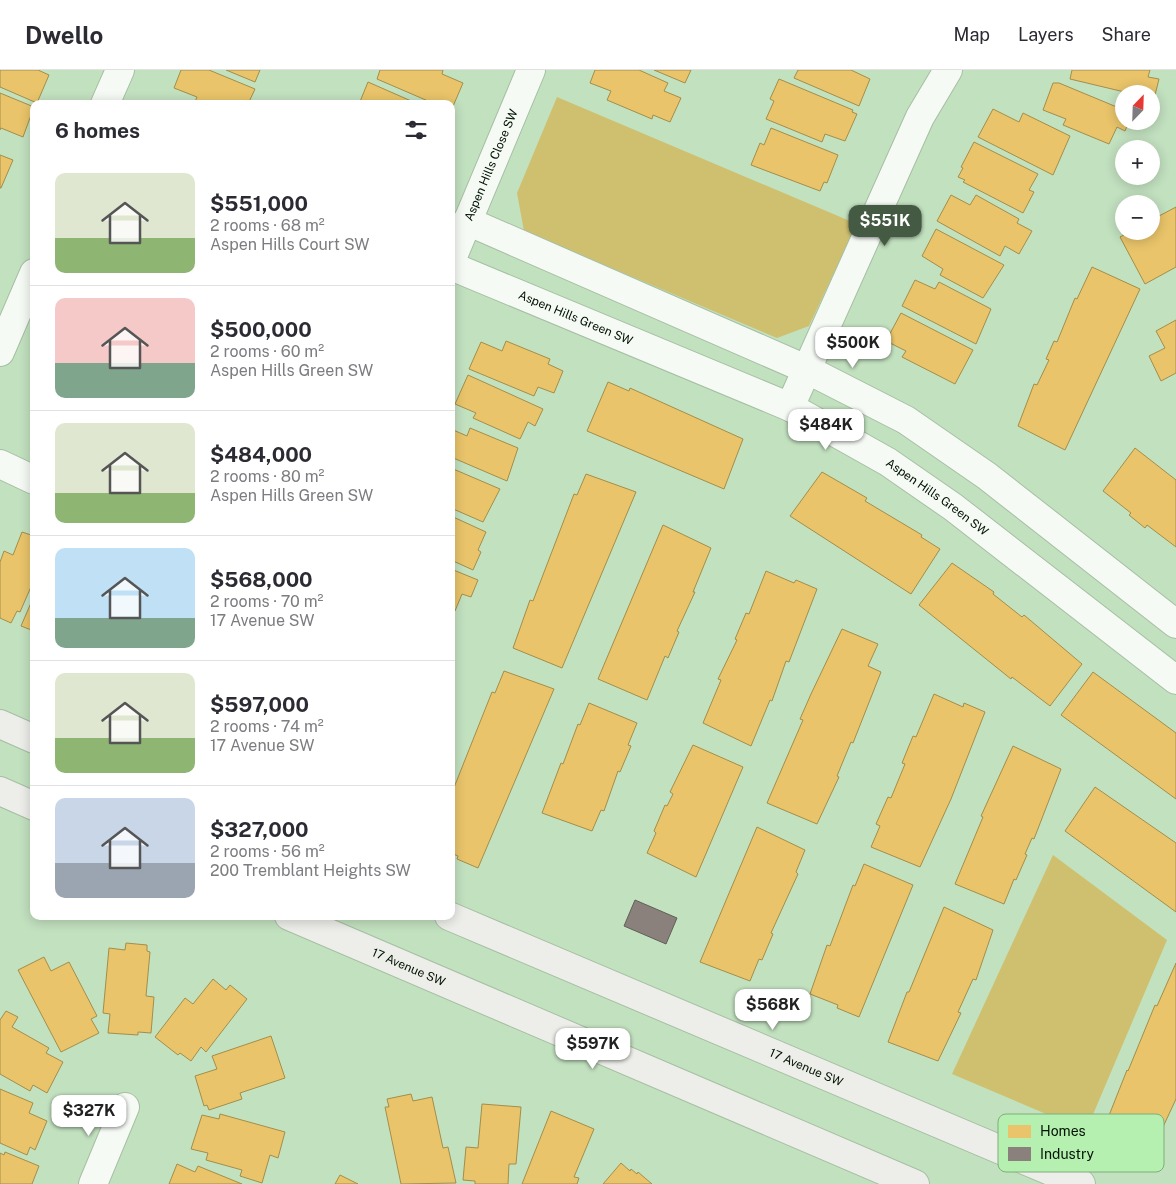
<!DOCTYPE html>
<meta charset="utf-8">
<style>
body{margin:0;font-family:"Public Sans",sans-serif;background:#f7f7f7;color:#2b2b33;height:100vh;display:flex;flex-direction:column;font-size:19px;white-space:nowrap}
*{box-sizing:border-box;margin:0}
p{font-size:16px;color:#7c7c81}
.icon{flex:none;width:28px;height:28px;fill:none;stroke:currentColor;stroke-width:2;stroke-linecap:round;stroke-linejoin:round}
.map{position:relative;flex:1;overflow:hidden}
.drawer{position:absolute;left:30px;top:30px;width:425px;height:820px;display:flex;flex-direction:column;background:#fff;border-radius:10px;box-shadow:0 2px 12px #0003}
.drawer>*{flex:none}
.needle{width:32px;rotate:23deg}
.buttons{position:absolute;left:1115px;top:15px;display:grid;gap:10px}
.buttons a{display:grid;place-items:center;width:45px;height:45px;border-radius:50%;background:#fff;box-shadow:0 2px 12px #0003;font-size:25px}
.price{position:absolute;translate:-50% -42px;padding:0 11px;border-radius:10px;background:#fff;color:#222;font-size:16px;line-height:32px;filter:drop-shadow(0 1px 2px #0008)}
.price::after{content:'';position:absolute;left:50%;top:30px;width:15px;height:11px;margin-left:-8px;background:inherit;clip-path:polygon(0 0,100% 0,50% 100%)}
.price.active{background:#445a43;color:#fff}
ul{padding:0;list-style:none}
li{display:flex;align-items:center;gap:15px;height:125px;padding:0 25px}
li+li{border-top:1px solid #e1e1e2}
li span{display:grid;place-items:center;flex:none;width:140px;height:100px;border-radius:10px;color:#555}
li>.icon{margin-inline-start:auto}
span .icon{width:60px;height:60px;fill:#fffc;stroke-width:1}
li b{font-size:21px}
h2{display:flex;justify-content:space-between;align-items:center;height:60px;padding:0 25px;font-size:21px}
header{display:flex;align-items:center;gap:30px;box-sizing:border-box;height:70px;padding:0 25px;background:#fff;border-bottom:1px solid #e1e1e2}
header strong{font-size:24px}
nav{display:flex;gap:28px;margin-inline-start:auto;font-size:18px}
.map>svg:first-child{display:block}
.green{fill:#cfc070}
.homes{fill:#e9c46a;stroke:#a38e4a}
.industry{fill:#8a817c;stroke:#615f57}
.lines{fill:none;stroke-linecap:round;stroke-linejoin:round}
.street-casing{stroke:#a6bfa3;stroke-width:30}
.secondary-casing{stroke:#a6bfa3;stroke-width:30}
.street{stroke:#f6faf5;stroke-width:28}
.secondary{stroke:#edeee9;stroke-width:28}
.labels{text-anchor:middle;stroke-width:5;stroke-linejoin:round;paint-order:stroke}
.street-label{font-size:12px;fill:#010;stroke:#b5f0b0}
.key{fill:#b5f0b0;stroke:#7fad7b;stroke-width:1}
.key-label{font-size:14px;fill:#010}
</style>
<header>
<strong>Dwello</strong>
<nav><a>Map</a><a>Layers</a><a>Share</a></nav>
</header>
<div class="map">
<svg width="1176" height="1114" viewBox="0 0 1176 1114">
<rect width="100%" height="100%" fill="#c2e1bf"/>
<g class="green">
<polygon points="557,27 857,154 809,256 777,268 524,161 517,123"/>
<polygon points="1053,785 1167,870 1086,1061 952,1004"/>
</g>
<g class="homes">
<polygon points="0,0 38,0 49,5 37,33 0,17"/>
<polygon points="181,0 209,0 255,19 248,34 194,34 197,27 174,18"/>
<polygon points="226,0 260,0 255,12"/>
<polygon points="380,0 443,0 442,4 463,13 451,41 451,34 435,34 377,9"/>
<polygon points="595,0 639,0 668,13 664,21 681,28 670,52 653,45 652,49 607,30 611,21 590,13"/>
<polygon points="654,0 691,0 685,13"/>
<polygon points="798,0 851,0 870,9 859,36 794,8"/>
<polygon points="1072,0 1150,0 1148,7 1159,9 1154,29 1151,28 1151,24 1133,24 1070,9"/>
<polygon points="779,9 853,40 852,42 857,44 845,71 825,64 822,72 766,49 774,31 770,29"/>
<polygon points="368,12 418,34 359,34"/>
<polygon points="1053,13 1059,13 1124,40 1124,51 1129,51 1125,61 1117,57 1109,74 1063,55 1066,49 1043,40"/>
<polygon points="0,23 34,37 23,67 1,58 0,60"/>
<polygon points="993,39 1019,52 1023,43 1070,66 1053,105 978,67"/>
<polygon points="771,58 838,85 827,113 824,112 820,121 751,95 760,73 764,75"/>
<polygon points="974,72 1038,104 1029,120 1034,122 1023,143 963,112 965,110 958,107 963,98 961,97"/>
<polygon points="0,85 13,90 1,118 0,118"/>
<polygon points="951,125 970,135 976,125 1019,149 1017,153 1032,161 1019,184 1005,176 1000,186 937,151"/>
<polygon points="1176,137 1176,197 1145,214 1120,167 1131,161 1151,161 1151,147 1158,143 1159,146"/>
<polygon points="936,159 1004,195 983,228 940,205 943,199 922,186"/>
<polygon points="1092,197 1140,219 1065,380 1018,356 1034,314 1037,315 1049,290 1046,289 1054,271 1057,272 1075,228 1077,229"/>
<polygon points="915,210 935,219 939,212 991,239 976,274 902,236"/>
<polygon points="901,243 973,280 955,314 902,287 906,281 886,271"/>
<polygon points="1176,250 1176,303 1161,311 1149,286 1165,278 1156,261"/>
<polygon points="506,271 550,289 548,294 563,301 554,323 538,317 534,326 469,299 481,272 502,281"/>
<polygon points="468,305 543,339 535,356 528,352 520,369 473,348 476,343 455,334"/>
<polygon points="608,312 629,321 630,318 743,369 724,419 587,361"/>
<polygon points="470,358 518,378 507,411 451,387 451,359 467,366"/>
<polygon points="1135,378 1176,410 1176,477 1147,455 1145,458 1129,445 1131,443 1103,421"/>
<polygon points="451,398 500,419 483,452 451,438"/>
<polygon points="822,402 867,428 865,431 922,465 921,467 940,479 911,524 790,446"/>
<polygon points="586,404 636,422 562,598 513,578 530,530 533,531 574,424 577,425"/>
<polygon points="451,446 486,462 478,480 481,482 473,500 451,490"/>
<polygon points="663,455 711,478 693,522 695,522 677,561 679,562 668,588 665,586 647,630 598,609"/>
<polygon points="22,462 34,466 34,510 20,542 17,541 11,553 0,548 0,492 4,481 13,485"/>
<polygon points="952,493 994,522 993,524 1022,547 1024,545 1082,594 1050,636 1012,607 1011,609 919,535"/>
<polygon points="451,499 478,510 471,527 462,524 455,541 451,539"/>
<polygon points="766,501 794,513 796,510 817,519 789,592 786,591 772,631 770,630 751,676 703,653 721,610 718,609 737,570 735,569 746,543 749,544"/>
<polygon points="34,526 34,561 21,556"/>
<polygon points="842,559 878,574 868,596 881,602 853,673 851,672 837,706 839,707 817,754 767,733 803,650 800,649 811,624"/>
<polygon points="504,601 554,619 478,798 457,789 458,786 451,783 451,725 492,622 495,623"/>
<polygon points="1093,602 1176,663 1176,729 1061,645"/>
<polygon points="934,624 963,637 964,633 985,642 951,729 920,797 871,777 880,756 876,754 888,727 891,728 905,694 902,693 913,666 916,667"/>
<polygon points="589,633 637,653 628,675 631,676 620,702 618,701 604,741 601,740 592,761 542,743 561,693 563,694 578,654 580,655"/>
<polygon points="693,675 743,697 696,807 647,783 656,763 654,761 665,735 667,736 673,724 670,722"/>
<polygon points="1013,676 1061,699 1034,769 1032,768 1025,784 1027,785 1016,810 1014,809 1004,834 955,814 983,747 981,746"/>
<polygon points="1095,717 1176,773 1176,842 1065,761"/>
<polygon points="757,757 805,780 796,802 798,804 771,863 773,864 762,890 759,889 750,911 700,892"/>
<polygon points="864,794 913,815 859,947 837,938 838,935 810,924 827,875 830,876 853,815 855,816"/>
<polygon points="944,837 993,860 976,910 973,909 958,942 961,943 938,991 888,972 907,922 909,922"/>
<polygon points="126,873 147,875 147,881 150,882 146,926 154,927 151,963 138,962 138,965 108,963 110,944 103,943 109,878 125,880"/>
<polygon points="44,887 51,901 69,892 97,946 91,949 99,963 61,982 18,900"/>
<polygon points="1176,893 1176,1029 1156,1072 1108,1048 1127,1000 1128,1001 1155,935 1157,936"/>
<polygon points="213,909 226,920 230,915 247,929 206,982 201,977 191,991 180,983 178,985 155,967 185,928 193,934"/>
<polygon points="6,941 18,947 12,957 49,978 46,983 63,992 47,1023 33,1015 30,1021 0,1004 0,950"/>
<polygon points="271,966 285,1008 240,1023 242,1029 209,1040 207,1035 204,1036 195,1006 217,999 212,986"/>
<polygon points="0,1019 33,1033 29,1043 47,1051 35,1080 30,1077 27,1085 0,1073"/>
<polygon points="411,1024 413,1031 432,1027 443,1078 448,1077 456,1113 401,1114 385,1037 389,1037 387,1029"/>
<polygon points="482,1034 521,1037 516,1094 509,1094 508,1114 475,1114 475,1111 463,1110 466,1077 478,1078"/>
<polygon points="551,1041 594,1059 574,1107 579,1108 577,1114 522,1114"/>
<polygon points="220,1044 285,1062 278,1088 270,1085 262,1113 240,1106 242,1100 206,1090 208,1083 191,1079 202,1045 219,1049"/>
<polygon points="5,1082 39,1096 32,1114 0,1114 0,1083 4,1085"/>
<polygon points="621,1093 630,1101 631,1099 637,1104 638,1102 652,1114 603,1114"/>
<polygon points="177,1094 195,1102 198,1096 242,1114 169,1114"/>
<polygon points="340,1105 358,1114 335,1114"/>
</g>
<polygon class="industry" points="635,830 677,848 666,874 624,856"/>
<g class="lines">
<defs>
<g id="street">
<polyline points="105,34 120,0"/>
<polyline points="467,151 806,299 906,350 987,406 1176,554"/>
<path id="s1" d="M 451,191 L 531,0"/>
<path id="s2" d="M 451,196 L 790,337 L 888,392 L 953,437 L 1176,610"/>
<polyline points="0,282 34,203"/>
<polyline points="790,337 920,47 948,0"/>
<polyline points="0,394 34,410"/>
<polyline points="93,1114 125,1037"/>
</g>
<g id="secondary">
<polyline points="0,654 34,669"/>
<polyline points="0,721 34,736"/>
<path id="s3" d="M 289,846 L 915,1114"/>
<path id="s4" d="M 449,846 L 1081,1114"/>
</g>
</defs>
<use href="#street" class="street-casing"/>
<use href="#secondary" class="secondary-casing"/>
<use href="#street" class="street"/>
<use href="#secondary" class="secondary"/>
</g>
<g class="labels">
<g class="street-label">
<text dy="4" stroke="none"><textPath href="#s1" startOffset="104">Aspen Hills Close SW</textPath></text>
<text dy="4" stroke="none"><textPath href="#s2" startOffset="135">Aspen Hills Green SW</textPath></text>
<text dy="4" stroke="none"><textPath href="#s2" startOffset="540">Aspen Hills Green SW</textPath></text>
<text dy="4" stroke="none"><textPath href="#s3" startOffset="130">17 Avenue SW</textPath></text>
<text dy="4" stroke="none"><textPath href="#s4" startOffset="388">17 Avenue SW</textPath></text>
</g>
</g>
<rect x="998" y="1044" width="166" height="58" rx="8" class="key"/>
<rect x="1008" y="1055" width="23" height="13" fill="#e9c46a"/>
<rect x="1008" y="1077" width="23" height="14" fill="#8a817c"/>
<g class="key-label">
<text x="1040" y="1066">Homes</text>
<text x="1040" y="1089">Industry</text>
</g>
</svg>
<div class="buttons">
<a><svg class="needle" viewBox="-14 -14 28 28"><path d="M0-13l5 13h-10z" fill="#e53935"/><path d="M0 13l5-13h-10z" fill="#7c7c81"/></svg></a>
<a>+</a>
<a>−</a>
</div>
<b class="price active" style="left:885px;top:177px">$551K</b>
<b class="price" style="left:853px;top:299px">$500K</b>
<b class="price" style="left:826px;top:381px">$484K</b>
<b class="price" style="left:773px;top:961px">$568K</b>
<b class="price" style="left:593px;top:1000px">$597K</b>
<b class="price" style="left:89px;top:1067px">$327K</b>
<section class="drawer">
<h2>6 homes<svg class="icon" aria-label="filters" viewBox="0 0 24 24"><path d="M4 7h16M4 17h16"/><circle cx="9" cy="7" r="2"/><circle cx="15" cy="17" r="2"/></svg></h2>
<ul>
<li><span style="background:linear-gradient(#dfe7d0 65%,#8fb573 0)"><svg class="icon" aria-label="home" viewBox="0 0 24 24"><path d="M3 11l9-7 9 7M6 9v11h12V9"/></svg></span><div><b>$551,000</b><p>2 rooms · 68 m²</p><p>Aspen Hills Court SW</p></div></li>
<li><span style="background:linear-gradient(#f6c9c9 65%,#7fa58c 0)"><svg class="icon" aria-label="home" viewBox="0 0 24 24"><path d="M3 11l9-7 9 7M6 9v11h12V9"/></svg></span><div><b>$500,000</b><p>2 rooms · 60 m²</p><p>Aspen Hills Green SW</p></div></li>
<li><span style="background:linear-gradient(#dfe7d0 70%,#8fb573 0)"><svg class="icon" aria-label="home" viewBox="0 0 24 24"><path d="M3 11l9-7 9 7M6 9v11h12V9"/></svg></span><div><b>$484,000</b><p>2 rooms · 80 m²</p><p>Aspen Hills Green SW</p></div></li>
<li><span style="background:linear-gradient(#bfe0f5 70%,#7fa58c 0)"><svg class="icon" aria-label="home" viewBox="0 0 24 24"><path d="M3 11l9-7 9 7M6 9v11h12V9"/></svg></span><div><b>$568,000</b><p>2 rooms · 70 m²</p><p>17 Avenue SW</p></div></li>
<li><span style="background:linear-gradient(#dfe7d0 65%,#8fb573 0)"><svg class="icon" aria-label="home" viewBox="0 0 24 24"><path d="M3 11l9-7 9 7M6 9v11h12V9"/></svg></span><div><b>$597,000</b><p>2 rooms · 74 m²</p><p>17 Avenue SW</p></div></li>
<li><span style="background:linear-gradient(#c9d6e8 65%,#9aa5b1 0)"><svg class="icon" aria-label="home" viewBox="0 0 24 24"><path d="M3 11l9-7 9 7M6 9v11h12V9"/></svg></span><div><b>$327,000</b><p>2 rooms · 56 m²</p><p>200 Tremblant Heights SW</p></div></li>
</ul>
</section>
</div>
